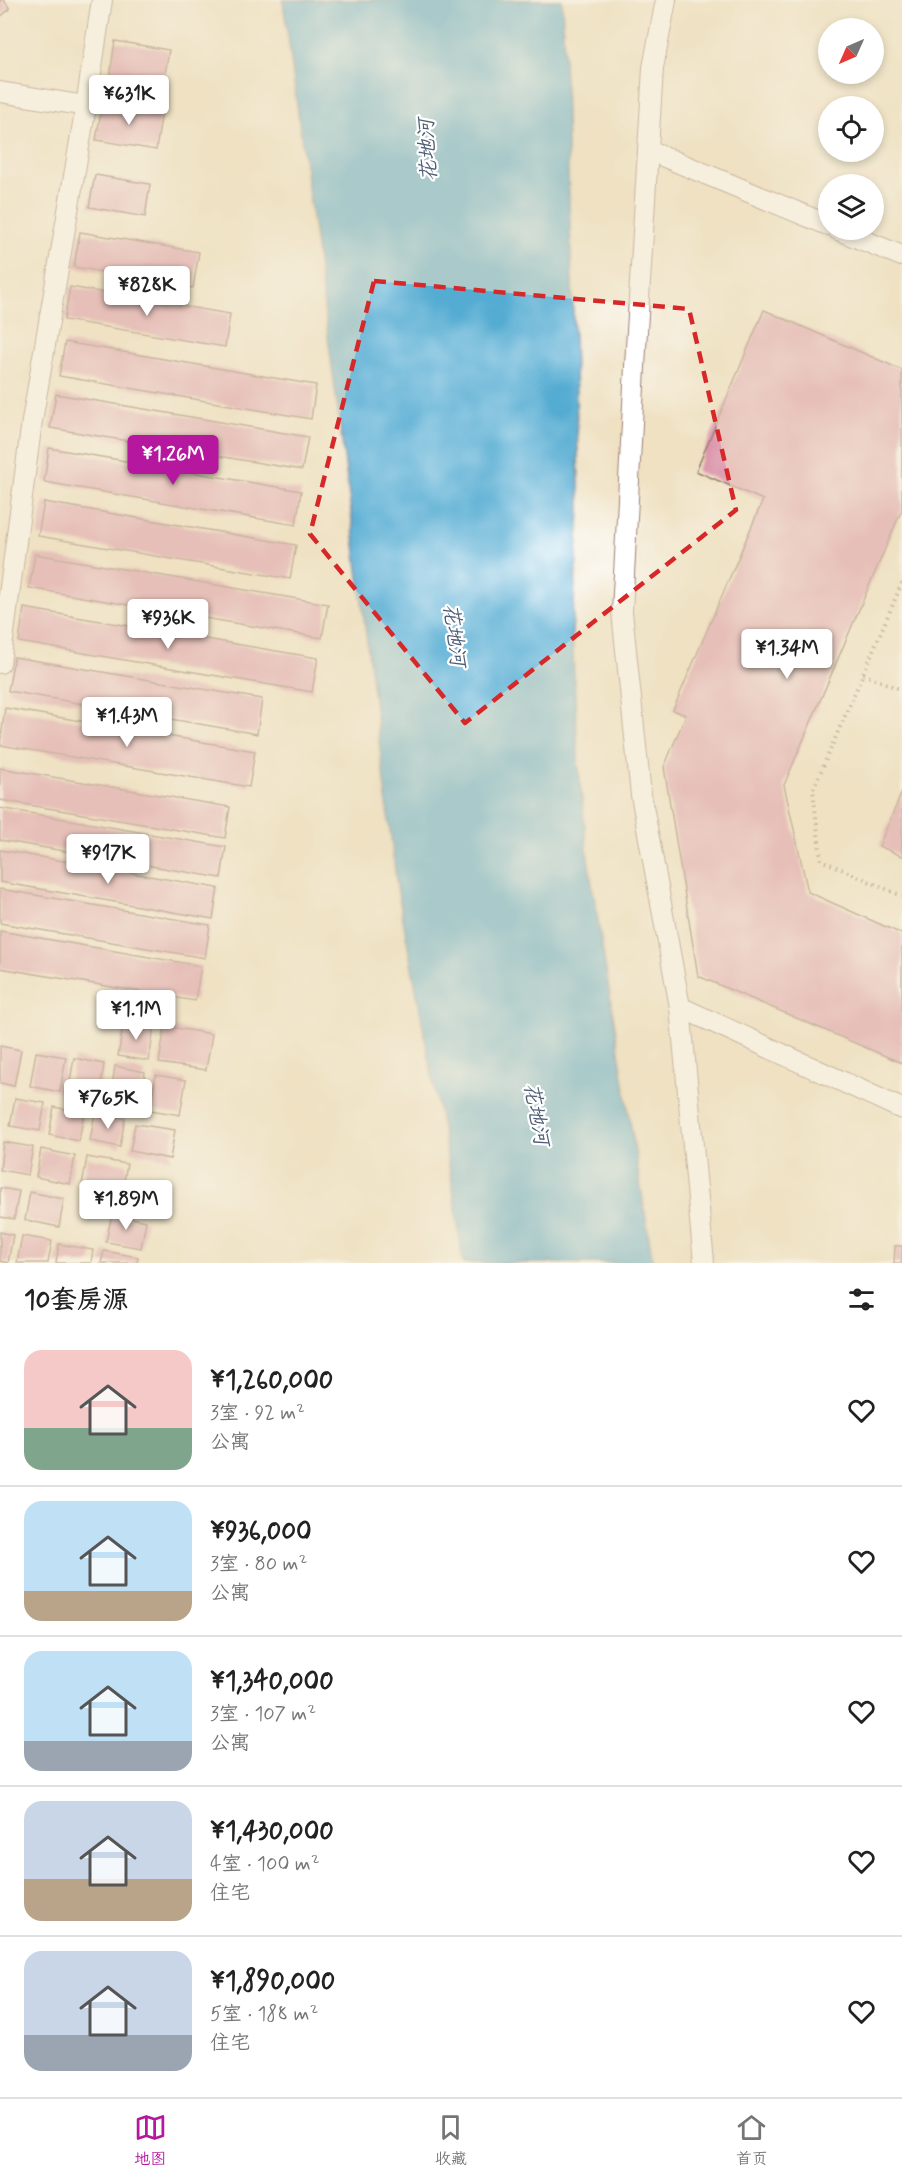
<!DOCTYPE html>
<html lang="zh">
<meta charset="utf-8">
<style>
body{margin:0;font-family:Mynerve,"LXGW WenKai TC",sans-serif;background:#f6f6f6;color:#222;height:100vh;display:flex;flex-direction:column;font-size:22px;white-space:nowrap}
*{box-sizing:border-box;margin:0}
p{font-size:20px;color:#767676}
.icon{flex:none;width:33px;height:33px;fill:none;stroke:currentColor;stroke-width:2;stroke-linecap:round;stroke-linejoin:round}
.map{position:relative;height:1263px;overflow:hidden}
.sheet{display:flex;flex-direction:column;background:#fff;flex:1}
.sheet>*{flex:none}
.needle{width:39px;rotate:225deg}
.fabs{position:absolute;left:818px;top:18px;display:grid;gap:12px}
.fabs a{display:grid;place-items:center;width:66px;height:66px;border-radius:50%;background:#fff;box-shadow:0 3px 9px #0003;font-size:30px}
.price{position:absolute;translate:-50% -51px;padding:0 14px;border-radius:6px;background:#fff;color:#222;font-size:20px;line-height:39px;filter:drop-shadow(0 2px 3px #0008)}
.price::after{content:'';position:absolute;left:50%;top:36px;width:18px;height:14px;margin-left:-9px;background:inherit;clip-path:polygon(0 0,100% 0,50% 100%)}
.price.on{background:#b5179e;color:#fff}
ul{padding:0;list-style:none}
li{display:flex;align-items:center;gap:18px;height:150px;padding:0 24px}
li+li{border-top:2px solid #e0e0e0}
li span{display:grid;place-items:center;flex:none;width:168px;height:120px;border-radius:18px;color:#555}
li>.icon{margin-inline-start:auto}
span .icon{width:72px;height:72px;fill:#fffc;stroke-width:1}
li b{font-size:26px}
h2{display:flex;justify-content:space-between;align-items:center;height:72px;padding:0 24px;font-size:26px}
.dock{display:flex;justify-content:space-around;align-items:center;height:84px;border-top:2px solid #e0e0e0;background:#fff;font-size:16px;color:#767676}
.dock a{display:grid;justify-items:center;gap:3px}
.dock .on{color:#b5179e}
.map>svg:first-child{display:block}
.water{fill:#55acd2;stroke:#50667e;stroke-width:1.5}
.building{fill:#dc95ab}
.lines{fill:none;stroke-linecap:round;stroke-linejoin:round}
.street-casing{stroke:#9c8076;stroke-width:22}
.path{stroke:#9c8076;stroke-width:4;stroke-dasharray:1.5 4.5;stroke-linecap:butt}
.street{stroke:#fff;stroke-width:20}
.marked{fill:none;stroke:#d62828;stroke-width:4.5;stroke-dasharray:12 8;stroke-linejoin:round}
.labels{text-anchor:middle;stroke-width:4.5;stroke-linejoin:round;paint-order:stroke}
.water-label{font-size:21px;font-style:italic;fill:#4f5e76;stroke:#fff}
</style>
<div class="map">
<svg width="902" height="1263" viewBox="0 0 902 1263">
<rect width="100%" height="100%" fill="#fff"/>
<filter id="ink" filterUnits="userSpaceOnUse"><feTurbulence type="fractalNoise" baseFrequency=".0167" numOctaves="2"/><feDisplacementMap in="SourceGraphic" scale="12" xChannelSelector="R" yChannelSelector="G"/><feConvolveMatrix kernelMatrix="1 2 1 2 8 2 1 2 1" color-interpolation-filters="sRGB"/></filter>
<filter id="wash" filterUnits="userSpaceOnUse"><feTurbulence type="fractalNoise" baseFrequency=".008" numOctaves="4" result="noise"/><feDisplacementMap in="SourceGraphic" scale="24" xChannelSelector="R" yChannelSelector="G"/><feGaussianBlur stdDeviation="1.35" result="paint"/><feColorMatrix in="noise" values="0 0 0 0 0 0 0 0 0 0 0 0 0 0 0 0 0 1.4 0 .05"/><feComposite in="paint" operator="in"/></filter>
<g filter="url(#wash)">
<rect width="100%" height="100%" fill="#efe1c2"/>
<polygon class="water" points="283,0 562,0 580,510 572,633 578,760 588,859 653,1263 463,1263 453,1188 397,887 346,471"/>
<g id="blocks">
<g class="building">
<polygon points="0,0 4,0 10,9 0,17"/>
<polygon points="115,41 169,50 162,92 109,83"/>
<polygon points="103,101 162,111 156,150 96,140"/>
<polygon points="95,175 150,184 145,217 89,207"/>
<polygon points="80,232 199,252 193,288 74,267"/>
<polygon points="70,287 230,314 225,347 64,320"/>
<polygon points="764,310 902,370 902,509 784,785 808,892 902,934 902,1063 698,976 664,767 686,715 673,710 763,500 696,471"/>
<polygon points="65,342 316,385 311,419 59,376"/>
<polygon points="56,394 308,437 302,470 50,428"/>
<polygon points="49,448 301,491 296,525 44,482"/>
<polygon points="44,502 296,545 290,579 38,536"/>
<polygon points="35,554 328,604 322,638 29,588"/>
<polygon points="24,608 318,658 312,692 19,642"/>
<polygon points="14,657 262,699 257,734 8,691"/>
<polygon points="5,708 255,751 249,787 0,745"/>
<polygon points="0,768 230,807 225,838 0,800"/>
<polygon points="902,792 902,856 879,846"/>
<polygon points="0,808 226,847 221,878 0,840"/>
<polygon points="0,850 218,888 213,919 0,882"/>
<polygon points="0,889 210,925 205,958 0,923"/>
<polygon points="0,931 201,966 195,1001 0,968"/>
<polygon points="124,1021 154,1027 149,1061 118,1056"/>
<polygon points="165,1026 212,1034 206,1070 159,1063"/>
<polygon points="0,1046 21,1050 14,1086 0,1083"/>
<polygon points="36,1052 66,1057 60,1092 30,1086"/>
<polygon points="74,1058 104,1064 99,1099 68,1093"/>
<polygon points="115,1066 145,1072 140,1107 110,1101"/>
<polygon points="156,1075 186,1080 180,1115 150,1110"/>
<polygon points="15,1098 45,1103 40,1131 10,1126"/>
<polygon points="54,1107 84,1113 79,1141 49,1135"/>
<polygon points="95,1113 125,1118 120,1147 90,1141"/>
<polygon points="135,1124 175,1130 170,1159 130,1151"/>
<polygon points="3,1142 33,1147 28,1175 0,1170"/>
<polygon points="41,1149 75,1156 70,1184 36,1177"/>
<polygon points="87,1157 127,1164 122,1192 82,1185"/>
<polygon points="0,1188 19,1191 14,1219 0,1217"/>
<polygon points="30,1192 64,1199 59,1227 25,1220"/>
<polygon points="112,1214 146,1221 141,1248 106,1242"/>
<polygon points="0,1232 13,1235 8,1263 0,1261"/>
<polygon points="22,1236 52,1241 48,1263 17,1263"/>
<polygon points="59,1244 93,1250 91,1263 56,1263"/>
<polygon points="895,1246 902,1246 902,1263 894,1263"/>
<polygon points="104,1251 138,1257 137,1263 101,1263"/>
</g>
</g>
</g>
<g filter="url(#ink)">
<use href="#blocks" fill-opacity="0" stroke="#9c8076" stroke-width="1.5"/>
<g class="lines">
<defs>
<g id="street">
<polyline points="666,0 653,68 636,348 622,612 641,795 680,1007 704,1263"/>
<polyline points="0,92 86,106"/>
<polyline points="648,150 828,225"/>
<polyline points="838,230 902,256"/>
<polyline points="0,663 32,421 86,106 102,0"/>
<polyline points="680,1007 902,1109"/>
</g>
</defs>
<use href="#street" class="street-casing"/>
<g class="path">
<polyline points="902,583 813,790 821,860 902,896"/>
<polyline points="863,674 902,690"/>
</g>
<use href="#street" class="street"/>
</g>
</g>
<path d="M0 0H902V1263H0ZM 374,281 L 689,309 L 736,510 L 465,723 L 310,534 Z" fill="#efe1c2" fill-opacity=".55" fill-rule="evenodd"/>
<path class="marked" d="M 374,281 L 689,309 L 736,510 L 465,723 L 310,534 Z"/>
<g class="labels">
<g class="water-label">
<text transform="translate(427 150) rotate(-93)" y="7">花地河</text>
<text transform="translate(455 635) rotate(83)" y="7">花地河</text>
<text transform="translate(537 1114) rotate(80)" y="7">花地河</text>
</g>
</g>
</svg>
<div class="fabs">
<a><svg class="needle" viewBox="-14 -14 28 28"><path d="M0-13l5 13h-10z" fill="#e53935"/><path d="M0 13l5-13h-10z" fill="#767676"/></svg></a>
<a><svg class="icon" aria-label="locate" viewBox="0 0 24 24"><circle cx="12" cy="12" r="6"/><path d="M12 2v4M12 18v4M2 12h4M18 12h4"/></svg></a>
<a><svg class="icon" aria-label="layers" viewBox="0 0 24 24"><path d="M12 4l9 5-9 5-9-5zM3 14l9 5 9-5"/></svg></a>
</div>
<b class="price" style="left:129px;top:126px">¥631K</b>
<b class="price" style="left:147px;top:317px">¥828K</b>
<b class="price on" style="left:173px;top:486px">¥1.26M</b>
<b class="price" style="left:168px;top:650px">¥936K</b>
<b class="price" style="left:787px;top:680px">¥1.34M</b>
<b class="price" style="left:127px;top:748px">¥1.43M</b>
<b class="price" style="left:108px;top:885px">¥917K</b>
<b class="price" style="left:136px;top:1041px">¥1.1M</b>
<b class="price" style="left:108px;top:1130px">¥765K</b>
<b class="price" style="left:126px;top:1231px">¥1.89M</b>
</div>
<section class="sheet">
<h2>10套房源<svg class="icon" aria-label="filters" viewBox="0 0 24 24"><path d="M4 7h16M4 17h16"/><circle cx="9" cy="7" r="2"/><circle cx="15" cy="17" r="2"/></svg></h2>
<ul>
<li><span style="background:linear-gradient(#f6c9c9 65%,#7fa58c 0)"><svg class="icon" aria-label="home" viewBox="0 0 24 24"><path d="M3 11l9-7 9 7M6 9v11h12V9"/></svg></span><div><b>¥1,260,000</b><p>3室 · 92 m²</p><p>公寓</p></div><svg class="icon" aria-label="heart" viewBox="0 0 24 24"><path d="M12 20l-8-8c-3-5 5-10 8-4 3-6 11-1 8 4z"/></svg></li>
<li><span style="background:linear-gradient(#bfe0f5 75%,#b9a48a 0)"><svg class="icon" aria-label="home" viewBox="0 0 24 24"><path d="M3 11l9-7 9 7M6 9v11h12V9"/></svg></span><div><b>¥936,000</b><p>3室 · 80 m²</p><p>公寓</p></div><svg class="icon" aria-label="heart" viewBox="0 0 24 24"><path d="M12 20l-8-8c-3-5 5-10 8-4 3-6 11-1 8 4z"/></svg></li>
<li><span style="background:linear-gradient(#bfe0f5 75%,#9aa5b1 0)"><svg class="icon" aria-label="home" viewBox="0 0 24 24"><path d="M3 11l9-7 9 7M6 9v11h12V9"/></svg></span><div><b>¥1,340,000</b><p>3室 · 107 m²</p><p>公寓</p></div><svg class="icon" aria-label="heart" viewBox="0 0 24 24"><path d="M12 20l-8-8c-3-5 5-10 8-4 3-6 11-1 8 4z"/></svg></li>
<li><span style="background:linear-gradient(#c9d6e8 65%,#b9a48a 0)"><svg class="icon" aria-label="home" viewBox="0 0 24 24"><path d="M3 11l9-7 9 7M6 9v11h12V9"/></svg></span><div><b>¥1,430,000</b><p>4室 · 100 m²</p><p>住宅</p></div><svg class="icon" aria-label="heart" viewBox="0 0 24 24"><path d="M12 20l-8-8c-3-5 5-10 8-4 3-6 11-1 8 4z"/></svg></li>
<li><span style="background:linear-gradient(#c9d6e8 70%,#9aa5b1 0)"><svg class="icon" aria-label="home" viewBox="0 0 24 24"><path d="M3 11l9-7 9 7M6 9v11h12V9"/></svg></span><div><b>¥1,890,000</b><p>5室 · 188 m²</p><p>住宅</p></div><svg class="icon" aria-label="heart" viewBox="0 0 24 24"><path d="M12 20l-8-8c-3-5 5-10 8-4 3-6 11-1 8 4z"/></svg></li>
</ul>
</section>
<nav class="dock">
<a class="on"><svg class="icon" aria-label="map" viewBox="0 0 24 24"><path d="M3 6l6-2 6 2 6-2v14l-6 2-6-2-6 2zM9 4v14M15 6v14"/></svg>地图</a>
<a><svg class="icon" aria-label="saved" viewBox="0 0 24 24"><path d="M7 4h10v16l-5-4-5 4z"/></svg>收藏</a>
<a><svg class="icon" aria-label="home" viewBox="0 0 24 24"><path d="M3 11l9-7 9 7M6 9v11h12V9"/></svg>首页</a>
</nav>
